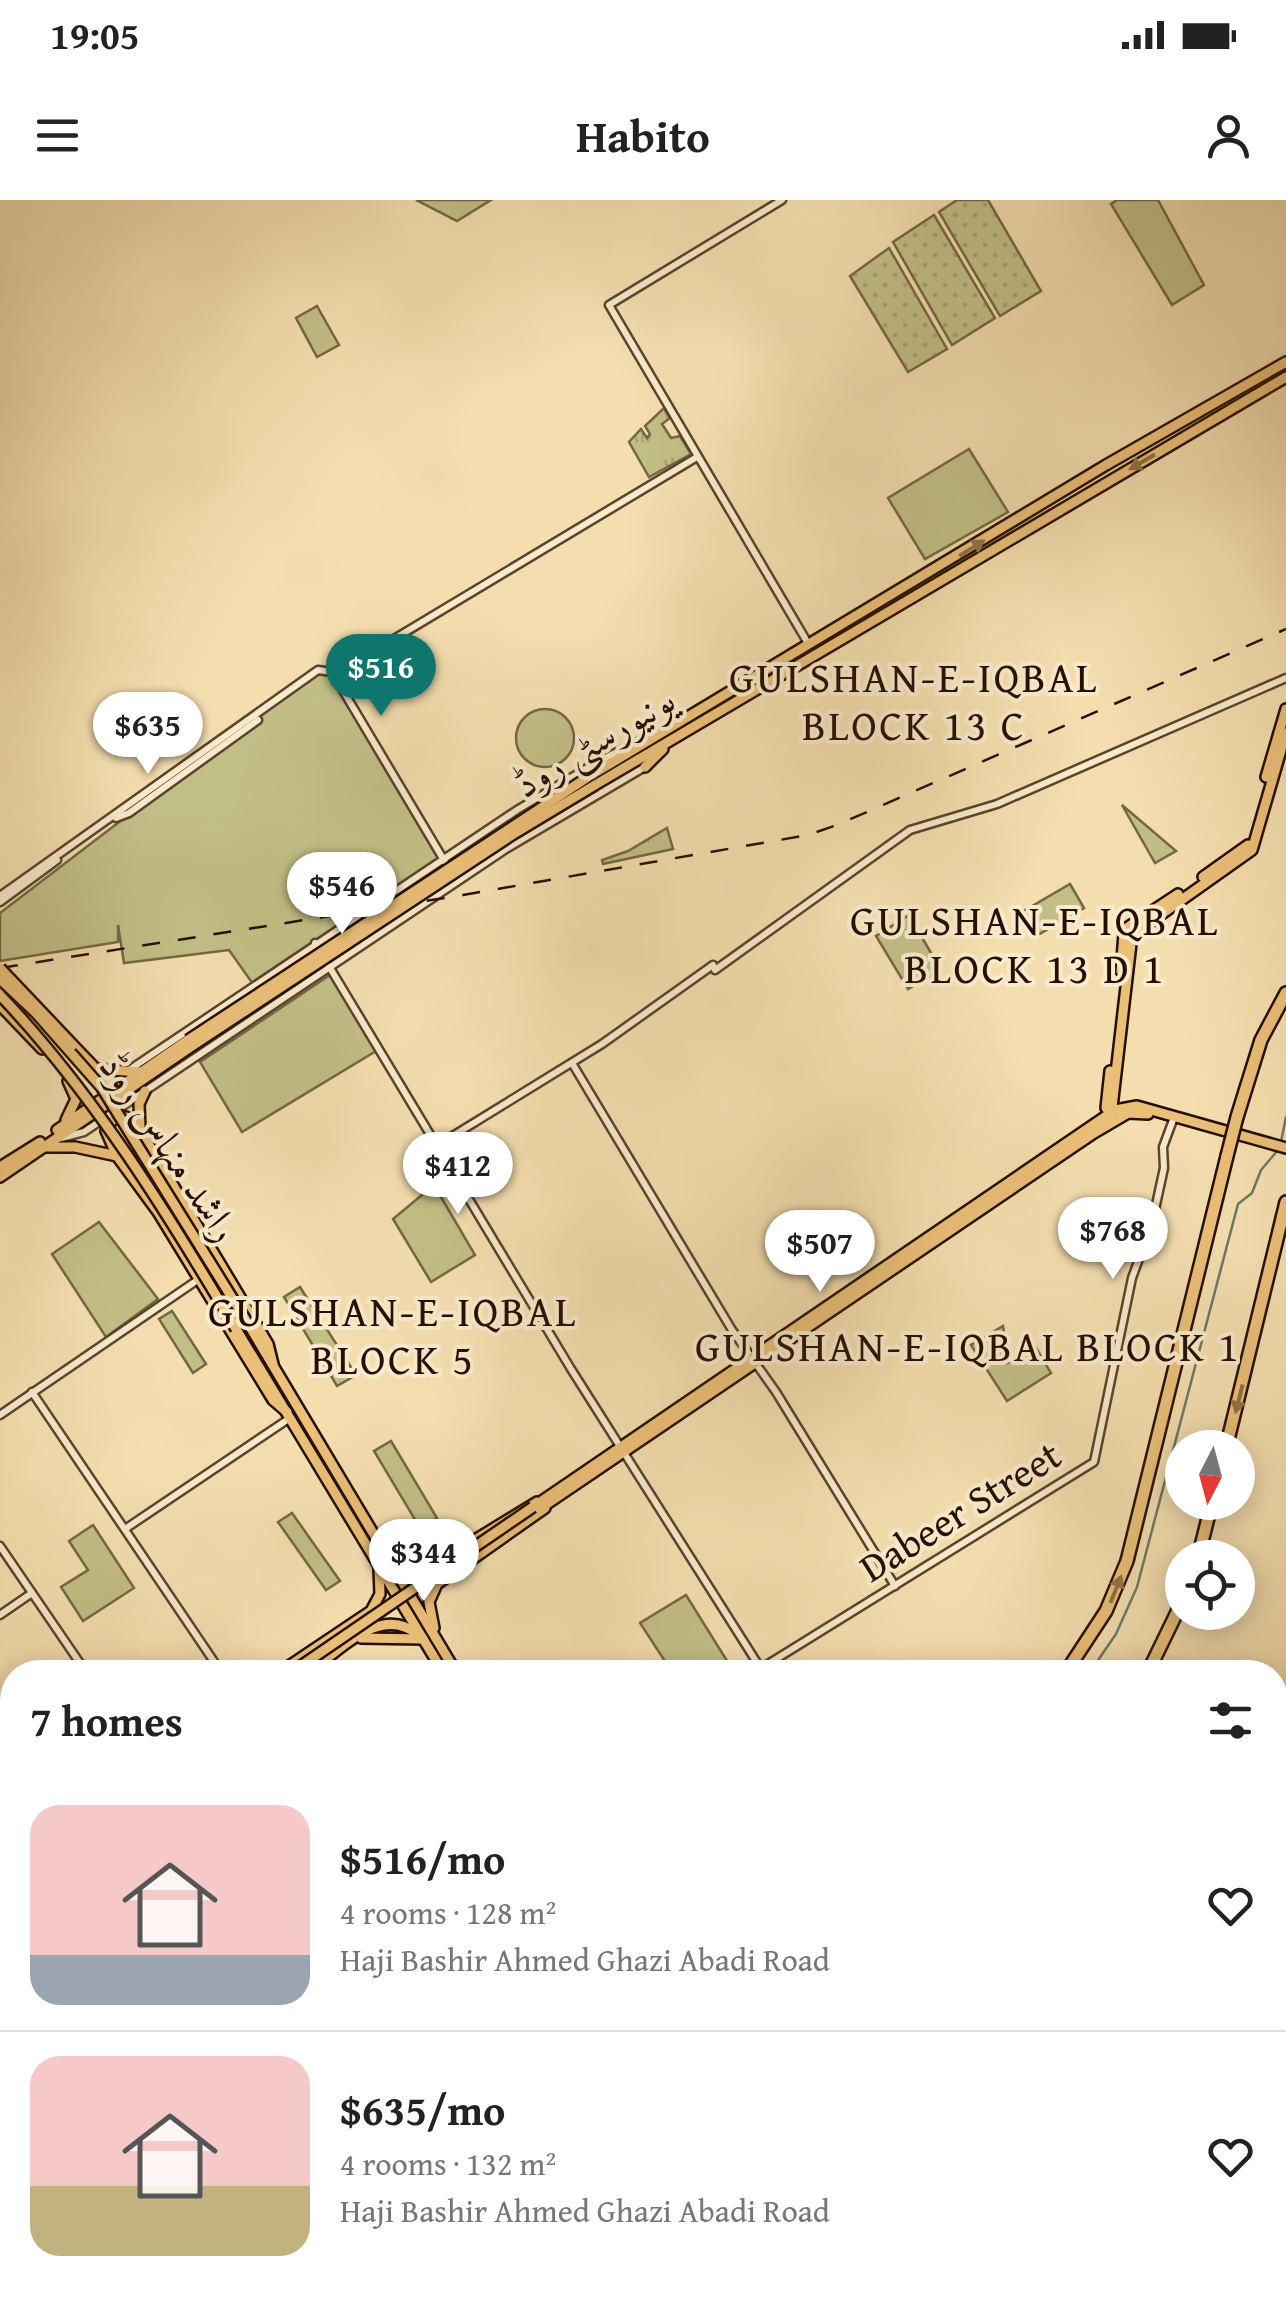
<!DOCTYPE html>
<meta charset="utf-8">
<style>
body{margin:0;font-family:"Gentium Book Plus",Amiri,serif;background:#f2f2f2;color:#222;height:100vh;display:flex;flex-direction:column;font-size:38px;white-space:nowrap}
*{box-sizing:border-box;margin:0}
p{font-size:32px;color:#767676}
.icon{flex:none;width:55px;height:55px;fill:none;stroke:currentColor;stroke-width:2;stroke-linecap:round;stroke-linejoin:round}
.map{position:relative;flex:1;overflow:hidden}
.sheet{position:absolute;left:0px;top:1460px;width:1288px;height:642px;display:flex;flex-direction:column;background:#fff;border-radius:40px 40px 0 0;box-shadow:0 5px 25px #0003}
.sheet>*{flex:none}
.needle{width:65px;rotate:186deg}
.fabs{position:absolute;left:1165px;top:1230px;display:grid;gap:20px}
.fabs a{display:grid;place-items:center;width:90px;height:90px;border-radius:50%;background:#fff;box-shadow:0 5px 25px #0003;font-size:50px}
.price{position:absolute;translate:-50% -85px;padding:0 22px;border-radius:35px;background:#fff;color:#222;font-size:32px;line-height:65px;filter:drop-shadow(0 2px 5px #0008)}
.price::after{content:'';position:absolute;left:50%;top:60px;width:30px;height:22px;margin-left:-15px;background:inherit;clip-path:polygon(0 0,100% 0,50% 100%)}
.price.selected{background:#0f766e;color:#fff}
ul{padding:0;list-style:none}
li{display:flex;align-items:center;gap:30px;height:250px;padding:0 30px}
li+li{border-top:2px solid #e0e0e0}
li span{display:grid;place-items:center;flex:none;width:280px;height:200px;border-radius:30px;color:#555}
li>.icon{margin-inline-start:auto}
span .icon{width:120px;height:120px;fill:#fffc;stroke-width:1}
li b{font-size:42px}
h2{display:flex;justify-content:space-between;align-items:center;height:120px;padding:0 30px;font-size:42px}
.status{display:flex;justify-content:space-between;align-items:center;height:70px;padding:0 50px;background:#fff;direction:ltr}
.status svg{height:28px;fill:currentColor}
header{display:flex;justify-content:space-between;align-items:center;height:130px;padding:0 30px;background:#fff;font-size:45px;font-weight:700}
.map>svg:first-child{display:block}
.grass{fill:url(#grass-tufts);stroke:#746743;stroke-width:2.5}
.park{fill:#c2bf86;stroke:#746743;stroke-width:2.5}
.garden{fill:url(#garden-dots);stroke:#746743;stroke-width:2.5}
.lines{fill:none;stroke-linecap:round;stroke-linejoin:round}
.stream{stroke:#6d7768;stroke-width:2.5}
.minor-casing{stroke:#5a432c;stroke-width:11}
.major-casing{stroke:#260f00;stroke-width:14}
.highway-casing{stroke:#260f00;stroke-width:16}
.minor{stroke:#f8eacb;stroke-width:6}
.major{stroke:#eabf78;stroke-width:9}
.highway{stroke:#eabf78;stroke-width:11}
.rail{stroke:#260f00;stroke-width:2.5;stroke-dasharray:18 18;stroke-linecap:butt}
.major-bridge-casing{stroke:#260f00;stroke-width:14;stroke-linecap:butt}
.highway-bridge-casing{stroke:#260f00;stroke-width:16;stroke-linecap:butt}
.major-bridge{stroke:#eabf78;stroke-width:9}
.highway-bridge{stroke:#eabf78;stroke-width:11}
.oneway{fill:#927042}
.labels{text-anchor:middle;stroke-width:8;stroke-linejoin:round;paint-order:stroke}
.street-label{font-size:40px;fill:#260f00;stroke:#f8eacb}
.neighbourhood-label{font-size:42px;letter-spacing:2.5px;fill:#260f00;stroke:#f8eacb}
</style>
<div class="status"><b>19:05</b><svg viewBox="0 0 49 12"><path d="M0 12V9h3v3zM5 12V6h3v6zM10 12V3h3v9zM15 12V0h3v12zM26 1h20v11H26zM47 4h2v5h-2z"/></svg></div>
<header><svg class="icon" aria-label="menu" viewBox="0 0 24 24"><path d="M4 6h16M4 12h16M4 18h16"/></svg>Habito<svg class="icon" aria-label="person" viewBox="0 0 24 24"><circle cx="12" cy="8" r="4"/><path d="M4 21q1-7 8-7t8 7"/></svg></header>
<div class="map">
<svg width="1286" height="2101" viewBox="0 0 1286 2101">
<defs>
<pattern id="grass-tufts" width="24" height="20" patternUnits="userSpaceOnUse" patternTransform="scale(2.5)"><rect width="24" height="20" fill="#c2bf86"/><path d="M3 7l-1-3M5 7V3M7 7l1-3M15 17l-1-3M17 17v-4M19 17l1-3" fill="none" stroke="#a7a372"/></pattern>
<pattern id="garden-dots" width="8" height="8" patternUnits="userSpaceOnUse" patternTransform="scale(2.5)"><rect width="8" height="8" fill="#c2bf86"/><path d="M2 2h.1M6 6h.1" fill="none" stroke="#a7a372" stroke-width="1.8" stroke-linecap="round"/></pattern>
</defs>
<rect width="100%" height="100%" fill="#f4deaf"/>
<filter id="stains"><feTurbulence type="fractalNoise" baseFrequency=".002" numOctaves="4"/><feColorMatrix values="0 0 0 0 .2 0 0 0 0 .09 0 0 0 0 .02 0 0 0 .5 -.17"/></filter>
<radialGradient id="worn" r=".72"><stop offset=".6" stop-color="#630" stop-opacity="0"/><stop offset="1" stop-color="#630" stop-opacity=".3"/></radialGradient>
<g class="grass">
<polygon points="416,0 491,0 457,21"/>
<polygon points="664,208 670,218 662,224 671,238 680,236 691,254 649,277 629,242 641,229 647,238 650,234 645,226"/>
<polygon points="1122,605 1176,651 1155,663"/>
<polygon points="667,628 673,649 603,664 602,660 628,651"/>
</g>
<g class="park">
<polygon points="1117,0 1158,0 1204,85 1172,105 1111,4"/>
<polygon points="317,106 339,145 317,157 296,118"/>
<polygon points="969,249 1008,312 925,359 888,298"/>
<polygon points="318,470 334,475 442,659 253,784 229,750 124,763 118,725 118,742 0,761 0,713"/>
<circle cx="545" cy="538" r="29"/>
<polygon points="1070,684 1084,708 1036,736 1022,712"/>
<polygon points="909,715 941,770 908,789 876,736"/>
<polygon points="330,775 376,851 242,932 200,862"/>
<polygon points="434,985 475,1055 431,1082 393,1019"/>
<polygon points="99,1022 158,1099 106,1137 52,1054"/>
<polygon points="300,1087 356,1175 337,1186 284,1097"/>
<polygon points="172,1111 206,1164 193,1173 159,1119"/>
<polygon points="1003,1126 1008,1163 1035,1146 1051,1173 1007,1201 971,1145"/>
<polygon points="391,1241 437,1318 420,1328 374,1251"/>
<polygon points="292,1313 340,1381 326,1390 278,1322"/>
<polygon points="93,1325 134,1388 83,1421 61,1387 88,1370 69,1341"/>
<polygon points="686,1395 734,1472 672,1472 640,1423"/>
<polygon points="1286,2058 1286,2101 1243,2101 1235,2090 1275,2090 1275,2065"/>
</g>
<g class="garden">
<polygon points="957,0 988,0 1041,91 1000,116 939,12"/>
<polygon points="934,15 995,118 952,145 893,42"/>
<polygon points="889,48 947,149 908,172 850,76"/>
</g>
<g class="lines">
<g class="stream">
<polyline points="1281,942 1286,917"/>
<polyline points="1090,1472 1116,1434 1137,1387 1238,1004 1252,993 1261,970 1278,950"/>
<polyline points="393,2101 396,2090"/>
</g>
<defs>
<g id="minor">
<polyline points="782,0 609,105 809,445"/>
<polyline points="334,475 697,257"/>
<polyline points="116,618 129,613 258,520"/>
<polyline points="0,696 318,470 332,472 451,672"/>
<polyline points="0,702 57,660"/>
<polyline points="315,743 571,1169 761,1469"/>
<polyline points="715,770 910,630 997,604 1286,478"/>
<polyline points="572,863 732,1130 776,1192 895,1386"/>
<polyline points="129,870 517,610 599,561 648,537"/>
<polyline points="61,938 84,932 506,649 645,567"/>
<polyline points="438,945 602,844 713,765"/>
<polyline points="32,1192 221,1472"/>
<polyline points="0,1215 199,1079"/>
<polyline points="125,1329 290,1218"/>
<polyline points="0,1346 86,1472"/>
<polyline points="0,1415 32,1393"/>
<polyline points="755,1472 1094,1262 1132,1078 1152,1023 1164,968 1163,947 1173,920"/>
<polyline points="1275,1595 1286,1587"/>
<polyline points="0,1696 12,1715"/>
<polyline points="1275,1708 1286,1724"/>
<polyline points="1275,1888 1286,1880"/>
<polyline points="1275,2039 1286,2054"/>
<polyline points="1195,2090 1202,2101"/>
</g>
<g id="major">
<polyline points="645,567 663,549"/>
<polyline points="588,577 1106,265 1286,162"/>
<polyline points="1266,577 1286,509"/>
<polyline points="595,585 1286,177"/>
<polyline points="1203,677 1248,645"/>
<polyline points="1121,771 1124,734 1128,727 1178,694"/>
<polyline points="0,805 42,849"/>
<polyline points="73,845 96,869 140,872"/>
<polyline points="1110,871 1106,908 1110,913"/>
<polyline points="1111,916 1132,735 1252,650 1286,533"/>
<polyline points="66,920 76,899 68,881"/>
<polyline points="140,928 139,904 145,891"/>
<polyline points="57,930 188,840"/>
<polyline points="46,947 75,947 117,956"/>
<polyline points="0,967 40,942"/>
<polyline points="0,977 192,846"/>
<polyline points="247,1122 456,1472"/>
<polyline points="236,1129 443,1472"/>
<polyline points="273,1164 268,1144 140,930 126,917 112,920 106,931 117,956 158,1012 273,1200 287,1212"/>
<polyline points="533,1307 1115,910 1137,906 1286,948"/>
<polyline points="538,1310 1094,933 1128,913 1148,914"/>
<polyline points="394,1364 412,1371 424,1371 537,1302"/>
<polyline points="434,1428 429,1402 437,1384 545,1308"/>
<polyline points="361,1438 423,1439"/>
<polyline points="280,1472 371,1411 380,1394 379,1369"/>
<path d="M 309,1472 C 339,1451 381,1404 417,1434"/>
<polyline points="0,1671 12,1662"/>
<polyline points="0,1680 12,1670"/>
<polyline points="1101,2090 1109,2101"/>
<polyline points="1111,2090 1119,2101"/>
<polyline points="708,2101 708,2090"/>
<polyline points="721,2101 721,2090"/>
</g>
<g id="highway">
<polyline points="1237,917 1261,840 1286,793"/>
<polyline points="1226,1248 1286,1002"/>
<polyline points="1198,1358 1212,1302"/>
<polyline points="1066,1472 1106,1411 1127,1361 1227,956"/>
<polyline points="1148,1472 1182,1402"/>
<polyline points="372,2101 374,2090"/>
<polyline points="438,2101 441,2090"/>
</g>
</defs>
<use href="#minor" class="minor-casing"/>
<use href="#major" class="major-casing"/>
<use href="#highway" class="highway-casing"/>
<use href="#minor" class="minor"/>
<use href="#major" class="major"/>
<use href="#highway" class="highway"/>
<polyline class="rail" points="0,768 463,695 808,635 837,625 1286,429"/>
<defs>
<g id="major-bridge">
<polyline points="0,768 73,845"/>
<polyline points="0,779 36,813 102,888 247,1122"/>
<path d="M 0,795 C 94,894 167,1012 236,1129"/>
<polyline points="188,840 588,577"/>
<polyline points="192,846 512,635 595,585"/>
<polyline points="295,1470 533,1307"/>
</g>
<polyline id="highway-bridge" points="1227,956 1237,917"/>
</defs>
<use href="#major-bridge" class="major-bridge-casing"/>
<use href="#highway-bridge" class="highway-bridge-casing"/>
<use href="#major-bridge" class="major-bridge"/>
<use href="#highway-bridge" class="highway-bridge"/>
</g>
<defs><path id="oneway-solid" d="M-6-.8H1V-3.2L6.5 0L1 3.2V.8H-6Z" transform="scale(2.5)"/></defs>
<g class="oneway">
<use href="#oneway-solid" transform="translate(1142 262) rotate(150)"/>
<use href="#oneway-solid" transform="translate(972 348) rotate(-32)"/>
<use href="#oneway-solid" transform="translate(1239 1199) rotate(104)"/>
<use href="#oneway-solid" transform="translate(1116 1389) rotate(-68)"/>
</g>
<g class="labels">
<g class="street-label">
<text transform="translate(594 541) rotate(-31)" y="14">یونیورسٹی روڈ</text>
<text transform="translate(170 947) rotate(56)" y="14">راشد منہاس روڈ</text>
<text transform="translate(960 1311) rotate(-32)" y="14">Dabeer Street</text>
</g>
<g class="neighbourhood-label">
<text x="914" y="492">GULSHAN-E-IQBAL<tspan x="914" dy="48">BLOCK 13 C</tspan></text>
<text x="1035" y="735">GULSHAN-E-IQBAL<tspan x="1035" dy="48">BLOCK 13 D 1</tspan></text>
<text x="393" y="1126">GULSHAN-E-IQBAL<tspan x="393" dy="48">BLOCK 5</tspan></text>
<text x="968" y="1161">GULSHAN-E-IQBAL BLOCK 1</text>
</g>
</g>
<rect width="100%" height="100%" filter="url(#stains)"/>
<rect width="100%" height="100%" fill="url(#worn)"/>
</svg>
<div class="fabs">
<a><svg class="needle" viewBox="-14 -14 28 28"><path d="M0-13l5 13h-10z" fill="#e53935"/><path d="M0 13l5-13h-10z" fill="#767676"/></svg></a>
<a><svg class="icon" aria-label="locate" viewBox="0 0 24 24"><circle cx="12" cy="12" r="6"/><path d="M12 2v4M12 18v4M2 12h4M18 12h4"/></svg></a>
</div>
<b class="price selected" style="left:381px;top:519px">$516</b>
<b class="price" style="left:148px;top:577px">$635</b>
<b class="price" style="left:342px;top:737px">$546</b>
<b class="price" style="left:458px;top:1017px">$412</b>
<b class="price" style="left:1113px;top:1082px">$768</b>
<b class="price" style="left:820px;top:1095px">$507</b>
<b class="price" style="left:424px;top:1404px">$344</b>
<section class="sheet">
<h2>7 homes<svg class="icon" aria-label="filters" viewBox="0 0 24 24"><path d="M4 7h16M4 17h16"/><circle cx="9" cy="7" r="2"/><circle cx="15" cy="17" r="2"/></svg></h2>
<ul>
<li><span style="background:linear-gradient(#f6c9c9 75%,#9aa5b1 0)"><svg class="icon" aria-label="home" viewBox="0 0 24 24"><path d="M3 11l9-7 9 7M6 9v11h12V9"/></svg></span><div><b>$516/mo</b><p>4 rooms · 128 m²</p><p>Haji Bashir Ahmed Ghazi Abadi Road</p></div><svg class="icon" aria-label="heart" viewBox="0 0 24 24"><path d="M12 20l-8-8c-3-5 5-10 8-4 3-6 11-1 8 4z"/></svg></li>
<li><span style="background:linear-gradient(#f6c9c9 65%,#c2b280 0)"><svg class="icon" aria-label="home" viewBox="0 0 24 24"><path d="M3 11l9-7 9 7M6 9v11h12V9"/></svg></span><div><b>$635/mo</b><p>4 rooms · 132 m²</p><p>Haji Bashir Ahmed Ghazi Abadi Road</p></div><svg class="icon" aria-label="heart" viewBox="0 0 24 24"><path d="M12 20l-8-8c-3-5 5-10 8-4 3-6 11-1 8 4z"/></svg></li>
</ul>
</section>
</div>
